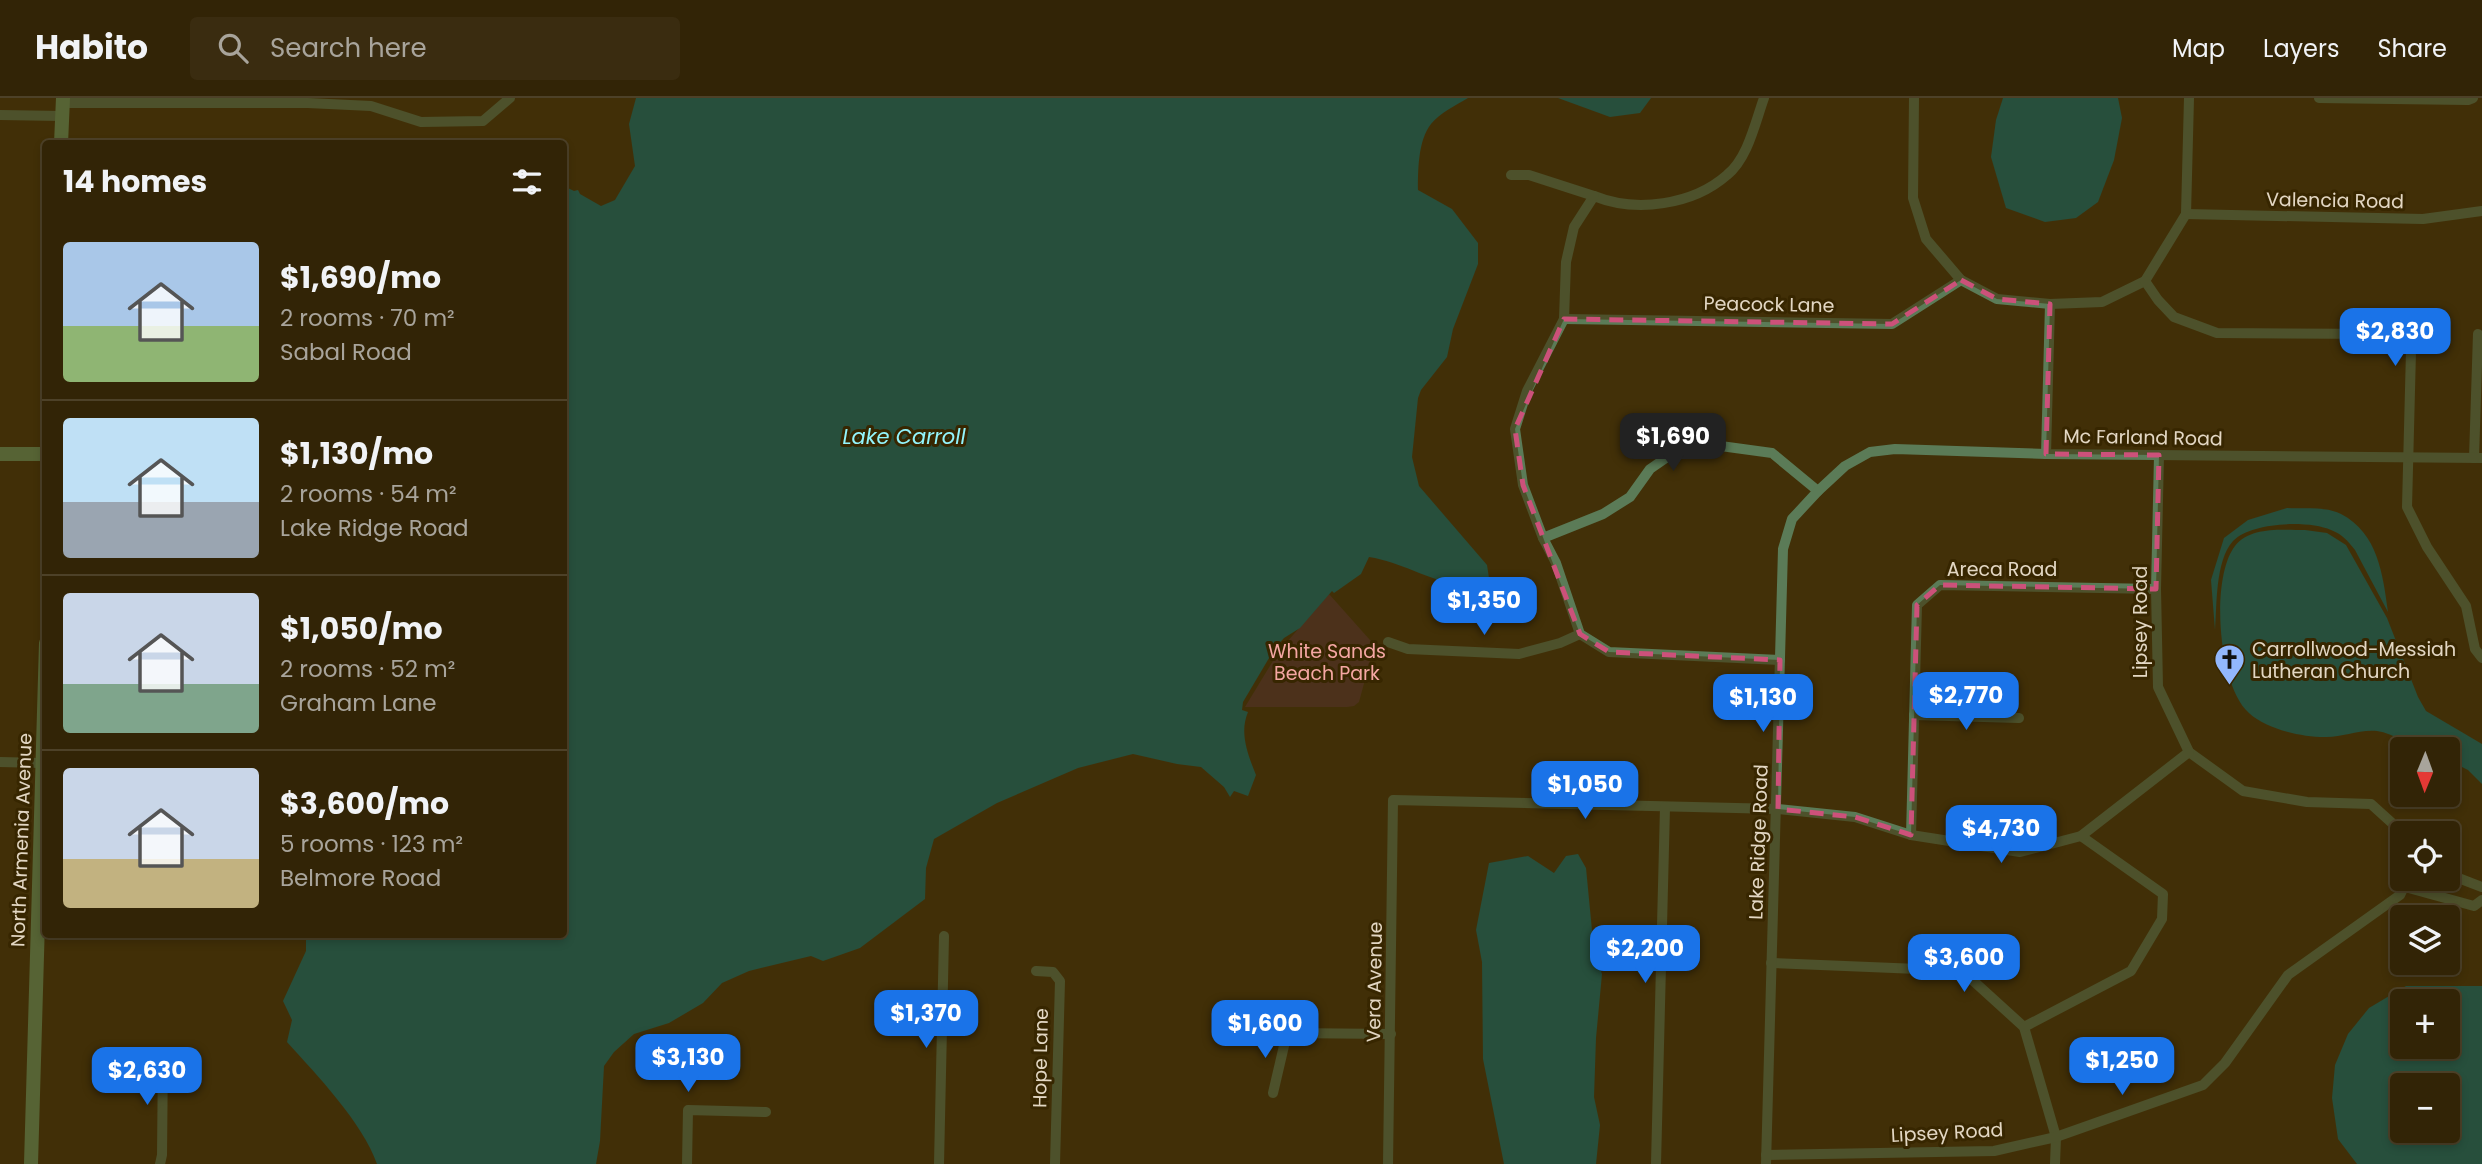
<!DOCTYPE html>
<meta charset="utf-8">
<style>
body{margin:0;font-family:Poppins,sans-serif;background:#3a2c10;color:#f1f3f6;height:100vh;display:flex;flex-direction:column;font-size:26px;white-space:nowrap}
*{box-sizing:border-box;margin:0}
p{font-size:23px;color:#a8a49b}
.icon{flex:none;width:38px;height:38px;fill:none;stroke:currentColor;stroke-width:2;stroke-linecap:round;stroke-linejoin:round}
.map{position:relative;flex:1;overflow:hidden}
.drawer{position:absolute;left:42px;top:42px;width:525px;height:798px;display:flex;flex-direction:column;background:#322406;border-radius:7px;box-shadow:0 4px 10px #0003,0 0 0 2px #4d4128}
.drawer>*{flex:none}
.needle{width:46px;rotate:181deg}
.tools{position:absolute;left:2390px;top:639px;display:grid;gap:14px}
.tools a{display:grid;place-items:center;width:70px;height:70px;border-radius:7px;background:#322406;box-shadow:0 4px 10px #0003,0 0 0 2px #4d4128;font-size:35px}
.price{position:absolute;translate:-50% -60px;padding:0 16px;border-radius:14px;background:#1a73e8;color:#fff;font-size:23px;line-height:46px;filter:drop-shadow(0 2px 4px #0008)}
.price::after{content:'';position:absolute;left:50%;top:42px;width:21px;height:16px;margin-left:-10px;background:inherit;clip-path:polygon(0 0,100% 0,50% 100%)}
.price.active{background:#222;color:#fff}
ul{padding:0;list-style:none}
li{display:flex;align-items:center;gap:21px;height:175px;padding:0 21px}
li+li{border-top:2px solid #4d4128}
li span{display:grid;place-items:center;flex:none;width:196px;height:140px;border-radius:7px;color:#555}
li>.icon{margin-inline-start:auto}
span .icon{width:84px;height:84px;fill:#fffc;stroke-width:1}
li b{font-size:30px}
h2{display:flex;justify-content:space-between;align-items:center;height:84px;padding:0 21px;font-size:30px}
header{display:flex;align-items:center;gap:42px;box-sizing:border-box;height:98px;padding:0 35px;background:#322406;border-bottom:2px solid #4d4128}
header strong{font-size:33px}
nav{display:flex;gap:38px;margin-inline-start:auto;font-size:24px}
.search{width:490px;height:63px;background:#3a2c10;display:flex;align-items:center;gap:18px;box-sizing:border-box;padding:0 24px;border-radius:7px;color:#a8a49b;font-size:26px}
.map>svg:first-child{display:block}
.green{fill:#593433}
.water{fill:#07757c;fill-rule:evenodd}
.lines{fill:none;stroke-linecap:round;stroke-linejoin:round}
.street{stroke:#5b7b57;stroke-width:10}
.secondary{stroke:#6fa36a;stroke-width:14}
.marked{fill:none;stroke:#cc517a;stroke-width:5;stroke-dasharray:14 9;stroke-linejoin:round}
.labels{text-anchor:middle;stroke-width:6;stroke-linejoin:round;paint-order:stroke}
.street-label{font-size:19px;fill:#e3d7c3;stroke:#372600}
.poi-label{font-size:19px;fill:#e3d7c3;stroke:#372600;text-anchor:start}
.park-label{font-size:19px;fill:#f5a7a3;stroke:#372600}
.water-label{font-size:21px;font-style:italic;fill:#92f4fc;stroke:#372600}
</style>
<header>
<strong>Habito</strong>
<div class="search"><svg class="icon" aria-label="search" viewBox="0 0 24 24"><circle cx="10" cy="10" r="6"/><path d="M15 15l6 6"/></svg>Search here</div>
<nav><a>Map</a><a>Layers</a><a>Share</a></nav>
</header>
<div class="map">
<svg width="2482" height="1066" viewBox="0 0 2482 1066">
<rect width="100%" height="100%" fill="#423008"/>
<polygon class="green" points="1329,496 1378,551 1370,563 1359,604 1354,608 1347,609 1245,609 1279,553"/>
<g class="water">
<path d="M 636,0 L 1468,0 C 1456,7 1440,15 1431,26 C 1418,42 1418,73 1418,92 L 1452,111 L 1478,145 L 1478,166 L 1453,231 L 1447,259 L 1421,292 L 1418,300 L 1412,359 L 1419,388 L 1487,467 L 1489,480 L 1470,480 L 1459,487 C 1428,482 1401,464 1369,459 L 1361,476 L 1334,495 L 1332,493 L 1300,530 L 1284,540 L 1275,550 L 1243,604 L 1242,612 L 1248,614 C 1239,635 1248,657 1256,677 L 1248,698 L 1234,693 L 1230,699 L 1224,689 L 1201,669 L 1177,666 L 1133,656 L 1078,670 L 997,705 L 934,741 L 926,770 L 925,801 L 860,850 L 823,863 L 811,858 L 749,873 L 722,885 L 703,905 L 669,925 L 634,936 L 614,954 L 604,968 L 600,1043 L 596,1066 L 377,1066 C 363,1025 316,976 287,944 L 292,922 L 283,903 L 306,853 L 306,837 L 564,836 L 564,88 L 574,93 L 578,92 L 580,96 L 601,108 L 615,102 L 635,68 L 629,26 Z"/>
<polygon points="1558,0 1651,0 1640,15 1610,19"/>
<polygon points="2003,0 2118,0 2122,20 2114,62 2098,104 2076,120 2045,124 2006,110 1991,59 1996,22"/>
<path d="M 2287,410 C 2303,411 2326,408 2341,416 C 2378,435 2383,477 2388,514 L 2355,452 C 2348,443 2342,436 2331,432 C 2308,422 2251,424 2233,443 C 2215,463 2217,508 2215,532 L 2211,482 L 2224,440 L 2248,422 Z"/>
<path d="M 2305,432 L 2327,435 L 2346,447 L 2387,520 L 2418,599 L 2426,613 L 2482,646 L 2482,686 L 2468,672 L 2448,662 L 2448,651 C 2441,651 2434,652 2427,651 C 2410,649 2394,635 2377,633 C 2359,631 2341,640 2324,639 C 2301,639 2266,631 2249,615 C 2218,588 2210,480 2235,448 C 2250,428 2283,432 2305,432 Z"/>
<polygon points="1578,756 1586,770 1594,853 1602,876 1596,940 1594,999 1600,1027 1596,1066 1504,1066 1483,961 1482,864 1476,832 1489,765 1528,758 1554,775 1566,758"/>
<path d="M 2406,888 L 2482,888 L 2482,1066 L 2357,1066 L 2338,1041 L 2332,1000 L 2335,967 L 2348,936 L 2369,910 ZM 2403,903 L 2448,903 L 2448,948 L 2403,948 ZM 2403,987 L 2448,987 L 2448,1032 L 2403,1032 Z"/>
</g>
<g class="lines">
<g class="street">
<path d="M 1764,0 C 1755,25 1748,60 1727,77 C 1693,107 1636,115 1594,98 L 1574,129 L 1566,164 L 1564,221 L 1527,293 L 1515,331 L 1523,387 L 1543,440 L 1556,465 L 1580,536 L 1609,554 L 1780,562"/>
<polyline points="1914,0 1913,100 1926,141 1961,182 1997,201 2050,206 2102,204 2145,183 2186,116 2189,0"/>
<polyline points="2319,0 2468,2 2473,0"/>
<polyline points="63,5 308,5 371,8 421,24 483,23 510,0"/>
<polyline points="0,17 62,18"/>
<polyline points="1511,77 1529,77 1594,98"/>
<polyline points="2186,116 2423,121 2482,113"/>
<path d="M 2145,183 L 2158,202 L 2174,219 L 2217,235 L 2390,236 C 2402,238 2406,242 2411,253 L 2407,409 L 2427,449 L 2466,508 L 2475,551 L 2482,560"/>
<polyline points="1564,221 1892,226 1961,182"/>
<polyline points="2046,356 2050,206"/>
<polyline points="2159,357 2156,491 2158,589 2189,654 2243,693 2307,704 2371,706 2403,735"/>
<polyline points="2474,360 2478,236"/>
<polyline points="1543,440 1603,416 1630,399 1650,371 1679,351 1706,346 1772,355 1818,393"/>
<polyline points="1388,544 1408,551 1519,556 1560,545 1580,536"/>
<polyline points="1914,617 2019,620"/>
<polyline points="0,664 42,665"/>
<polyline points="1911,737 1917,507 1940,487 2156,491"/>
<polyline points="2448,776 2482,789"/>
<polyline points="2405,789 2474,808 2482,802"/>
<polyline points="1771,865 1918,871 1969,879 2024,929 2056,1039 2055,1066"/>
<polyline points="1036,873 1053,874 1060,883 1055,1066"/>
<polyline points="2024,929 2131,873 2162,821 2163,796 2081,738"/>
<polyline points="1273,995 1287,935 1391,936"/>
<polyline points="1766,1057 1994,1053 2056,1039 2203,987 2225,965 2288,877 2400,797 2408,780"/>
<polyline points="160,1066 162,1057 163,956"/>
<polyline points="687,1066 688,1012 766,1014"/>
<polyline points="939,1066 944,838"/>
<polyline points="1388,1066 1393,702 1778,711 1855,719 1911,737 2020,754 2081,738 2189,654"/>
<polyline points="1656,1066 1665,709"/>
<polyline points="1766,1066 1783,451 1792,421 1818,393 1845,368 1870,354 1895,351 2046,356 2482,360"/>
</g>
<g class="secondary">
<polyline points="61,46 63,0"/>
<polyline points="0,356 46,356"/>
<polyline points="31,1066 46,545"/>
</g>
</g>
<path d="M0 0H2482V1066H0ZM 1961,182 L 1997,201 L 2050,206 L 2046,356 L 2159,357 L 2156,491 L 1940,487 L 1917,507 L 1911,737 L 1855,719 L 1778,711 L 1780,562 L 1609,554 L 1580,536 L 1523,387 L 1515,331 L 1564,221 L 1892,226 Z" fill="#423008" fill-opacity=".55" fill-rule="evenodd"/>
<path class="marked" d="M 1961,182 L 1997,201 L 2050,206 L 2046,356 L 2159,357 L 2156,491 L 1940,487 L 1917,507 L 1911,737 L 1855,719 L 1778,711 L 1780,562 L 1609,554 L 1580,536 L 1523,387 L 1515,331 L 1564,221 L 1892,226 Z"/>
<defs>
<symbol id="church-pin" viewBox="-11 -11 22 30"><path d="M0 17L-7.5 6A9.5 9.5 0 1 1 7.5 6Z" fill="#92b7fd" stroke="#372600"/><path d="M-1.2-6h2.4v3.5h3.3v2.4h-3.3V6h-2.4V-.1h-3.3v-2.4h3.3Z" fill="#111"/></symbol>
</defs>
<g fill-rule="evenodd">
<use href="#church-pin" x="2212" y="544" width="35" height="47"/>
</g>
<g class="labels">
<g class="street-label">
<text transform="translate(2335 102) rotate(1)" y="7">Valencia Road</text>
<text transform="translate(1769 206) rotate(1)" y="7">Peacock Lane</text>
<text transform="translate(2143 339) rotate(1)" y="7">Mc Farland Road</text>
<text x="2002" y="478">Areca Road</text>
<text transform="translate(2140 524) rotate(-90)" y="7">Lipsey Road</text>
<text transform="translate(21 742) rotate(-88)" y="7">North Armenia Avenue</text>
<text transform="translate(1758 744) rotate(-88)" y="7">Lake Ridge Road</text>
<text transform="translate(1374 884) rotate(-89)" y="7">Vera Avenue</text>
<text transform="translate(1040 960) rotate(-89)" y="7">Hope Lane</text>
<text transform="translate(1947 1034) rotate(-3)" y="7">Lipsey Road</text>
</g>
<g class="poi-label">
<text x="2252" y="558">Carrollwood-Messiah<tspan x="2252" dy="22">Lutheran Church</tspan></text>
</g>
<g class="park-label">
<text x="1327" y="560">White Sands<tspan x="1327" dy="22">Beach Park</tspan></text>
</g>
<g class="water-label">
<text x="904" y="346">Lake Carroll</text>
</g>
</g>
</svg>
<div class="tools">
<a><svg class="needle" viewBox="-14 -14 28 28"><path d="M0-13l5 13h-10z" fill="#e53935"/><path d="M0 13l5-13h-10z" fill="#a8a49b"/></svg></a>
<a><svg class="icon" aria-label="locate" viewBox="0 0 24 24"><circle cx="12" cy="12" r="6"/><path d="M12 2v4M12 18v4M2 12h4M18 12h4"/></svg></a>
<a><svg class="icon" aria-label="layers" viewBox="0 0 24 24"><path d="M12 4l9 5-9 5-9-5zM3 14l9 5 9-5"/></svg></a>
<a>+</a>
<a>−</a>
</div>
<b class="price" style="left:2395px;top:270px">$2,830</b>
<b class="price active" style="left:1673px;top:375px">$1,690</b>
<b class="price" style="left:1484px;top:539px">$1,350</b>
<b class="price" style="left:1966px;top:634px">$2,770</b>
<b class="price" style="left:1763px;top:636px">$1,130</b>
<b class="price" style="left:1585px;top:723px">$1,050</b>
<b class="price" style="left:2001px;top:767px">$4,730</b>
<b class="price" style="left:1645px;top:887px">$2,200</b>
<b class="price" style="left:1964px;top:896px">$3,600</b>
<b class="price" style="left:926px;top:952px">$1,370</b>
<b class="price" style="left:1265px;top:962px">$1,600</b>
<b class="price" style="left:688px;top:996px">$3,130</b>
<b class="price" style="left:2122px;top:999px">$1,250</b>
<b class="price" style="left:147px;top:1009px">$2,630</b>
<section class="drawer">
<h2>14 homes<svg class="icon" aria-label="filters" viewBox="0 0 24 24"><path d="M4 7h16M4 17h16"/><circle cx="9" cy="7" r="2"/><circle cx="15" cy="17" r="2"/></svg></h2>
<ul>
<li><span style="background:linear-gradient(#a9c7e8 60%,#8fb573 0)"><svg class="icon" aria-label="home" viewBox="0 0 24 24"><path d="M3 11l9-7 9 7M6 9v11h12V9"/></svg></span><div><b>$1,690/mo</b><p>2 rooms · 70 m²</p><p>Sabal Road</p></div></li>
<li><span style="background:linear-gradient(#bfe0f5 60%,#9aa5b1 0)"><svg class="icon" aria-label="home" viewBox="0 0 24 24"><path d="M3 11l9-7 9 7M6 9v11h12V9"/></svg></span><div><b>$1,130/mo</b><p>2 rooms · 54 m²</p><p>Lake Ridge Road</p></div></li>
<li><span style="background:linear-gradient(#c9d6e8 65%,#7fa58c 0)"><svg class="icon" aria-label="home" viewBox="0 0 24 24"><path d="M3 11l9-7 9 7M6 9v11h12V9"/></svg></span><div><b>$1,050/mo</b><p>2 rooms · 52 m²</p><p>Graham Lane</p></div></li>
<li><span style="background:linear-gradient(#c9d6e8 65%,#c2b280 0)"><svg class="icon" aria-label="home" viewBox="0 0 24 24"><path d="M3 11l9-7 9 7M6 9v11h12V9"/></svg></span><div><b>$3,600/mo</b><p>5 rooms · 123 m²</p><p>Belmore Road</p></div></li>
</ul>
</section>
</div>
